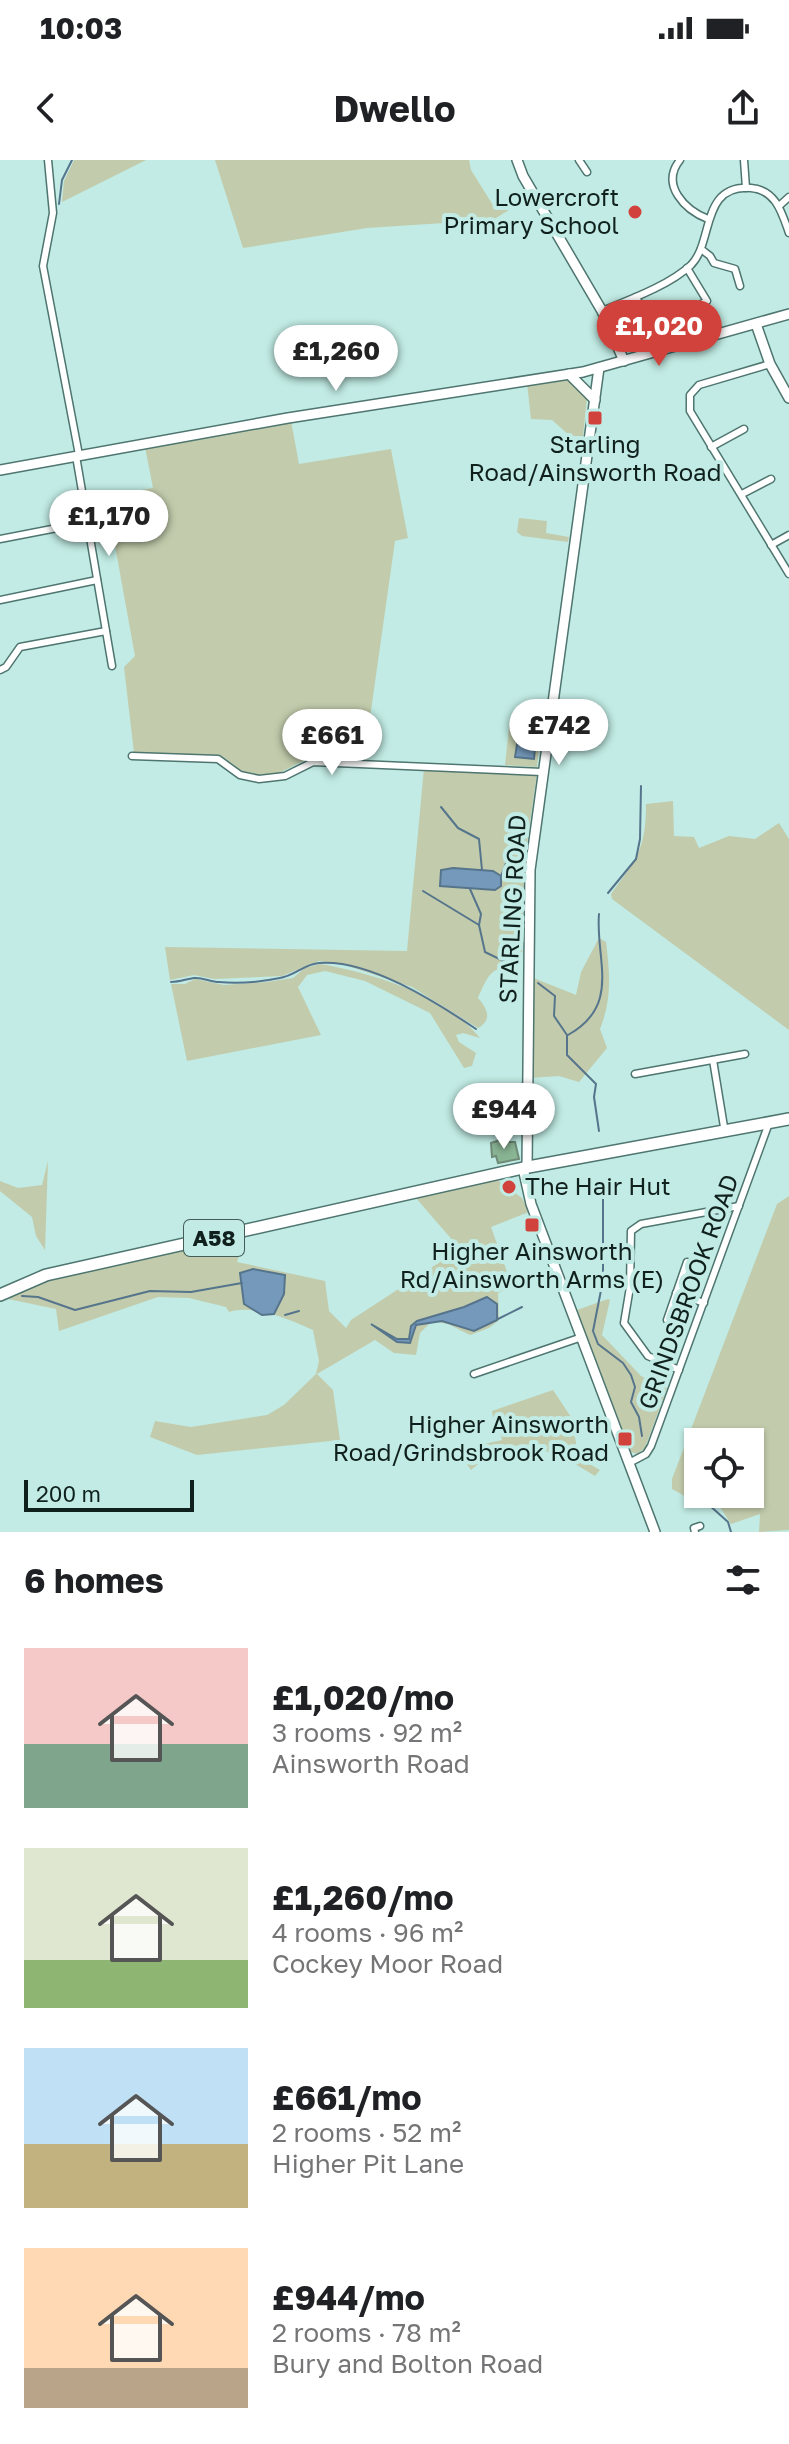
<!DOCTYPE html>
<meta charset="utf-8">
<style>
body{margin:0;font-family:"Golos Text",sans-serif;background:#f6f6f6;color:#202124;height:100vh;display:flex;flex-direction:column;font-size:30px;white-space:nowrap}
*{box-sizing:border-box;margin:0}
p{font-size:26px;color:#757577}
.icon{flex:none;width:44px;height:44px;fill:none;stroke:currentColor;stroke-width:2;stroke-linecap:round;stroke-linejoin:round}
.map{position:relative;height:1372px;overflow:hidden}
.sheet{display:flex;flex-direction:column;background:#fff;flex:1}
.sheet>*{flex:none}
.controls{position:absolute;left:684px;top:1268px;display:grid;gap:16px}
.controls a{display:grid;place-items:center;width:80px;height:80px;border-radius:0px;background:#fff;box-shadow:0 2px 6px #0004;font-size:40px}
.scale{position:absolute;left:24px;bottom:20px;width:170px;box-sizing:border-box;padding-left:8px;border:4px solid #10201d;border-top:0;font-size:22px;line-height:28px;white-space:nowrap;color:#10201d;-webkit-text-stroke:6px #c1ebe4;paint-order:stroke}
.price{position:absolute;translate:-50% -68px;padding:0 18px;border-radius:28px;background:#fff;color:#222;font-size:26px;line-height:52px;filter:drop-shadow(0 2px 4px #0008)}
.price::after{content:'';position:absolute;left:50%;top:48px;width:24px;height:18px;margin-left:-12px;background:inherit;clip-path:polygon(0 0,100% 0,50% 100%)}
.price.current{background:#d0423b;color:#fff}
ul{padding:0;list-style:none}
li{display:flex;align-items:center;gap:24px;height:200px;padding:0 24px}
li span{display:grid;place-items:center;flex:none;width:224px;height:160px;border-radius:0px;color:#555}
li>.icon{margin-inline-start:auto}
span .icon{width:96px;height:96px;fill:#fffc;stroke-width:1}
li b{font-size:34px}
h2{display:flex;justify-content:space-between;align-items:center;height:96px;padding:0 24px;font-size:34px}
.status{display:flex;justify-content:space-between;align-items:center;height:56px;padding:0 40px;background:#fff;direction:ltr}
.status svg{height:22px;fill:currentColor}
header{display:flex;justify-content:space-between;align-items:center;height:104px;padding:0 24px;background:#fff;font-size:36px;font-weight:700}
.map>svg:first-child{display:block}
.green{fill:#c2ccac;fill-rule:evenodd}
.water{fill:#7499bb;stroke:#56758c;stroke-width:2}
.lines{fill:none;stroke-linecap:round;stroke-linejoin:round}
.stream{stroke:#56758c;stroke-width:2}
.building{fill:#8ab595;stroke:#6f8a76;stroke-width:2}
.street-casing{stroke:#4e756f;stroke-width:9}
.secondary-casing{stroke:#4e756f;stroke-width:12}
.highway-casing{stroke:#4e756f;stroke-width:14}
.street{stroke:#fff;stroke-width:6}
.secondary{stroke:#fff;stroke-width:9}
.highway{stroke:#fff;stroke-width:11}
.poi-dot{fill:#d0423b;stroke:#c1ebe4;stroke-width:3}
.labels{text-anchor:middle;stroke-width:8;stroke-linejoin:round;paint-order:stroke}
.shield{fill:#c1ebe4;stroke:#455d59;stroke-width:2}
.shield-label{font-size:22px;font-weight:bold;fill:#10201d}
.poi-label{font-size:24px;fill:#10201d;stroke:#c1ebe4;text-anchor:end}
.street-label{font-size:24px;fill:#10201d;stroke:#c1ebe4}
</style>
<div class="status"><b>10:03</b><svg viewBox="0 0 49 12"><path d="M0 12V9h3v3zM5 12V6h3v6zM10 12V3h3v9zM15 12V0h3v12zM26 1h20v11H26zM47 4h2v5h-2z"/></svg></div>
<header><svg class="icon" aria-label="back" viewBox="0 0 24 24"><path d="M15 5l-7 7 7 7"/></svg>Dwello<svg class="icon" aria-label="share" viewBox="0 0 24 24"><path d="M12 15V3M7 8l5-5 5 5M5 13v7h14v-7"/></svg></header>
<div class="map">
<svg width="789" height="1372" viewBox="0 0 789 1372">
<rect width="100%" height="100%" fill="#c1ebe4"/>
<g class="green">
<polygon points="74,0 146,0 62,42 64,21"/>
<polygon points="215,0 469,0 471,10 496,50 509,50 480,68 475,61 367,68 243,88"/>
<polygon points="564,220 570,221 587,238 583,276 570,276 552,260 531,259 527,223"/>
<polygon points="291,261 299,304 391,289 408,378 395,381 364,600 313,596 279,613 262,615 242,613 215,595 134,593 124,507 135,496 106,336 153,328 145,287"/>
<polygon points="519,358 547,361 546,373 569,377 568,382 522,376 517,372"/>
<polygon points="510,559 542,563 537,607 505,605"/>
<path d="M 424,608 L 537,613 L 524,705 L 522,804 C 492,808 490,810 478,838 C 487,848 493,860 478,868 L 412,827 L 345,805 L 319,801 L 282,816 L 214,819 L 194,815 L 170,820 L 165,787 L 407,791 Z"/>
<path d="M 673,641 L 674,676 L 694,677 L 699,688 L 729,676 L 755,679 L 779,663 L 789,679 L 789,870 L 612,739 L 611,734 C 636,699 646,690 646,644 Z"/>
<path d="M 599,778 L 606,782 C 610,814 612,839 600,869 L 607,888 L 579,922 L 559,916 L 530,918 L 531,817 L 576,835 L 581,812 Z"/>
<path d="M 320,804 C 370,812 447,836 480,878 L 463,873 L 456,875 L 459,882 L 476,893 L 472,906 L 464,908 L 430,853 L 365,821 L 325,811 L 307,815 L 298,827 L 321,875 L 187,901 L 171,824 L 185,824 L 195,819 L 224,825 L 267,822 L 293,818 L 305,808 Z"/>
<polygon points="48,1001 45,1090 36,1076 32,1057 0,1031 0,1021 18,1028 42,1025"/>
<path d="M 496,1019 L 522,1038 L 529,1052 L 491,1067 L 512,1126 L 498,1133 L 499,1160 L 489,1168 L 470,1175 L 448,1164 L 432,1161 L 420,1173 L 416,1195 L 394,1193 L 375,1180 L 317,1214 L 333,1230 L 340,1280 L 197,1295 L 150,1277 L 155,1261 L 191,1267 L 267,1255 L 284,1245 L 316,1214 L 319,1201 L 313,1170 C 290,1159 252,1144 229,1152 L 226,1147 L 189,1138 L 158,1137 L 59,1171 L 56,1149 L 8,1139 L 47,1120 L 237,1078 L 240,1093 L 237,1102 L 325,1121 L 329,1151 L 346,1168 L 351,1160 L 460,1089 L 416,1038 Z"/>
<path d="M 789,1036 L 789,1370 L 759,1372 L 760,1354 L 731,1364 L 716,1341 L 690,1339 L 672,1329 L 672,1319 L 777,1044 ZM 750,1282 L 750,1334 L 698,1334 L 698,1282 Z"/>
<polygon points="608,1139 610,1140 602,1175 641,1216 667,1228 645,1288 637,1294 631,1292 577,1150"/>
<path d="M 553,1230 L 571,1257 L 579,1298 L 600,1310 L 595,1316 C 557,1292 520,1276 477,1292 L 483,1300 L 471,1310 L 459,1293 L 471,1287 L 502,1280 L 498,1263 L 494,1263 L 492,1251 Z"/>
</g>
<g class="water">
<polygon points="520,566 537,567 534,599 515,597"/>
<polygon points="453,708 493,711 501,716 501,726 495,730 440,726 441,710"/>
<polygon points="253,1109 285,1115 284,1134 274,1154 262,1155 244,1144 240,1113"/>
<polygon points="487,1137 497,1144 497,1160 474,1171 442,1161 416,1165 410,1183 397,1182 371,1164 397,1179 409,1179 411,1166 417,1161 464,1147"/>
</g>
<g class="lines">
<g class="stream">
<polyline points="59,44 62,20 72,0"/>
<polyline points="441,647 458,668 479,679 482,710"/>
<polyline points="501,716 506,703 525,677"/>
<polyline points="470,729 481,754 479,765"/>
<polyline points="423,731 479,765 485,792 512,805"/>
<polyline points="608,733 636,699 640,679 641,626"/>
<path d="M 171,822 C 180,822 186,819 194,818 C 202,817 211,822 219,822 C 239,824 260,822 280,818 C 295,816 304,804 319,803 C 369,799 436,842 476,869"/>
<polyline points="538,823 555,836 554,856 567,875 567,895 596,924 594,937 599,971"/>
<path d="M 568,875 C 622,845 595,799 599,754"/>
<polyline points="603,1037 603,1120 593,1171 598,1184 623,1203 631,1215 635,1227 631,1242 639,1257 642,1276"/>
<polyline points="22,1136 38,1137 75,1150 150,1131 191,1132 242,1123"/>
<polyline points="285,1155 299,1151"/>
<polyline points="498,1159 522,1147"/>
<polyline points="688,1347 708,1344 728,1362 731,1372"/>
</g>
</g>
<polygon class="building" points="506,978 507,982 515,982 519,999 498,1003 496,996 492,997 491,983"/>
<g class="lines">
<defs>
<g id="street">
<polyline points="48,0 53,53 43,106 79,295"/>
<polyline points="579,0 587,12"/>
<path d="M 680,0 C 660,25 685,50 708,59"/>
<polyline points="744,0 746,28"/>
<polyline points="779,46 789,37"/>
<polyline points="701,89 710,96 714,103 735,109 740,126"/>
<polyline points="687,108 707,141 694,148"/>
<polyline points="636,137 650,165"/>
<path d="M 602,151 C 629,140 670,125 691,105 C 714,82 700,24 751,28 C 776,30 782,53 789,73"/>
<polyline points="770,204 699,225 690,235 690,251 789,414"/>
<polyline points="711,287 744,269"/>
<polyline points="76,296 112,506"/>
<polyline points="742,334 771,319"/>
<polyline points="0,379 88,362"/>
<polyline points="771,385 789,375"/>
<polyline points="0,440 97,420"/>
<polyline points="0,510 6,507 20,487 106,471"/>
<polyline points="132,596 218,599 240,615 259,619 285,616 313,602 542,612"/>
<polyline points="713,900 725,973"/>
<polyline points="635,914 745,894"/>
<polyline points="676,1133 704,1143"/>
<polyline points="667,1160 687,1102"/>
<polyline points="679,1210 648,1196 624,1163 630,1127 631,1071 641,1064 739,1046"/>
<polyline points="474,1214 582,1177"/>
<polyline points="629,1303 646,1294 651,1286 769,963"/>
<polyline points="695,1372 694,1368 700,1366"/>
</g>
<g id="secondary">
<polyline points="517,0 523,16 602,151 624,201"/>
<polyline points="756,164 770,204 789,238"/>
<polyline points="569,214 595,240"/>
<polyline points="0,310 288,258 583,212 789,154"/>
<polyline points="523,1008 531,1044 655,1372"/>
<polyline points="527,1008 530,710 599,208"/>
</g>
<polyline id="highway" points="0,1135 46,1115 523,1008 789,959"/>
</defs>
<use href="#street" class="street-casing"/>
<use href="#secondary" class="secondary-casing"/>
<use href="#highway" class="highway-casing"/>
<use href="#street" class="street"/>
<use href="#secondary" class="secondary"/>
<use href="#highway" class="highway"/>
</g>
<g class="poi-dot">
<circle cx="635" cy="52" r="8"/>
<rect x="587" y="250" width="16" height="16" rx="4"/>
<circle cx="509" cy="1027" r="8"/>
<rect x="524" y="1057" width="16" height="16" rx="4"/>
<rect x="617" y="1271" width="16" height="16" rx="4"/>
</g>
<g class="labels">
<rect class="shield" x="184" y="1060" width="60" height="36" rx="6"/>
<g class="shield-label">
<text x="214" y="1086">A58</text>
</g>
<g class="poi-label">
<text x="619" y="46">Lowercroft<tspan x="619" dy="28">Primary School</tspan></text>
<text x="595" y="293" text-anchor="middle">Starling<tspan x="595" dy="28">Road/Ainsworth Road</tspan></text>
<text x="525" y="1035" text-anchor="start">The Hair Hut</text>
<text x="532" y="1100" text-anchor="middle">Higher Ainsworth<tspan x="532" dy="28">Rd/Ainsworth Arms (E)</tspan></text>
<text x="609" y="1273">Higher Ainsworth<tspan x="609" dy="28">Road/Grindsbrook Road</tspan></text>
</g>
<g class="street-label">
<text transform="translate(513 749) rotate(-87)" y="8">STARLING ROAD</text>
<text transform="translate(689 1132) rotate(-70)" y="8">GRINDSBROOK ROAD</text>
</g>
</g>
</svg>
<div class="controls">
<a><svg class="icon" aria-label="locate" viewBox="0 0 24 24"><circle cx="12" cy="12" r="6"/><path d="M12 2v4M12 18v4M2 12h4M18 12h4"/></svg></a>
</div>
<div class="scale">200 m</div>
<b class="price current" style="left:659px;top:208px">£1,020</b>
<b class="price" style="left:336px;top:233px">£1,260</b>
<b class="price" style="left:109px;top:398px">£1,170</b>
<b class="price" style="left:559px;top:607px">£742</b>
<b class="price" style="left:332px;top:617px">£661</b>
<b class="price" style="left:504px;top:991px">£944</b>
</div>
<section class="sheet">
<h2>6 homes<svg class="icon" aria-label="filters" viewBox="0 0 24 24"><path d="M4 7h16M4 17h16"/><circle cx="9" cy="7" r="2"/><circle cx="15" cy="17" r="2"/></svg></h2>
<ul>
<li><span style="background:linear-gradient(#f6c9c9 60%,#7fa58c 0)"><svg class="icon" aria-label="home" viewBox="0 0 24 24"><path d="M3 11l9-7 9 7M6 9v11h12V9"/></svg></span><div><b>£1,020/mo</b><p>3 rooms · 92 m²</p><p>Ainsworth Road</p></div></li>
<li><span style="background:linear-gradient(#dfe7d0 70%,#8fb573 0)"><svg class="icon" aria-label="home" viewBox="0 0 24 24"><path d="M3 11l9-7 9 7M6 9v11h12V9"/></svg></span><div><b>£1,260/mo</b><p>4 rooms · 96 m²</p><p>Cockey Moor Road</p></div></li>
<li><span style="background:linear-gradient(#bfe0f5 60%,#c2b280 0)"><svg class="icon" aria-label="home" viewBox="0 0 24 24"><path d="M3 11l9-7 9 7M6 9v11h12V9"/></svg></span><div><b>£661/mo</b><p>2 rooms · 52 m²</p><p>Higher Pit Lane</p></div></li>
<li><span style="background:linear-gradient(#ffd9b3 75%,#b9a48a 0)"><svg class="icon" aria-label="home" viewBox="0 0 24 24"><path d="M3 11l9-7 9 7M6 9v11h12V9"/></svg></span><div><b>£944/mo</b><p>2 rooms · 78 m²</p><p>Bury and Bolton Road</p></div></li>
</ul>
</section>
